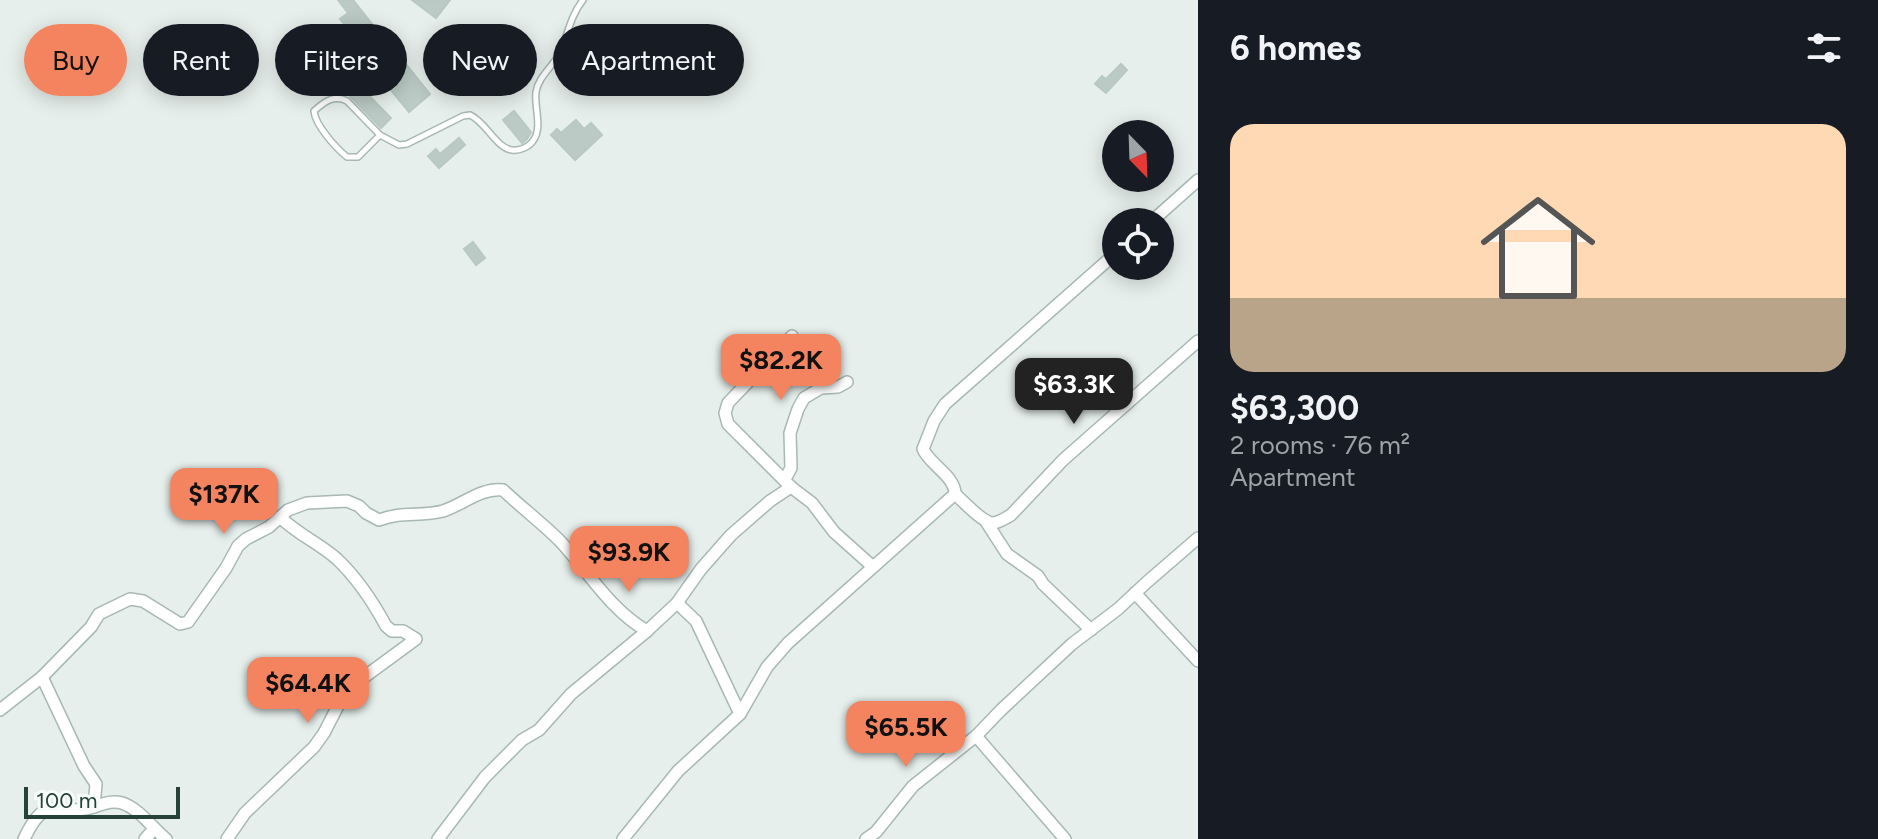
<!DOCTYPE html>
<meta charset="utf-8">
<style>
body{margin:0;font-family:Figtree,sans-serif;background:#20242c;color:#f1f3f6;height:100vh;display:flex;flex-direction:column;font-size:30px;white-space:nowrap}
*{box-sizing:border-box;margin:0}
p{font-size:26px;color:#9ea1a6}
.icon{flex:none;width:44px;height:44px;fill:none;stroke:currentColor;stroke-width:2;stroke-linecap:round;stroke-linejoin:round}
.map{position:relative;flex:1;overflow:hidden}
.side{display:flex;flex-direction:column;background:#171b24;width:680px}
.side>*{flex:none}
.top-card{position:absolute;left:24px;top:24px;width:760px;height:72px;display:flex;gap:16px}
.needle{width:52px;rotate:157deg}
.tools{position:absolute;left:1102px;top:120px;display:grid;gap:16px}
.tools a{display:grid;place-items:center;width:72px;height:72px;border-radius:50%;background:#171b24;box-shadow:0 4px 20px #0003;font-size:40px}
.scale{position:absolute;left:24px;bottom:20px;width:156px;box-sizing:border-box;padding-left:8px;border:4px solid #24423a;border-top:0;font-size:22px;line-height:28px;white-space:nowrap;color:#24423a;-webkit-text-stroke:6px #f7fbf9;paint-order:stroke}
.price{position:absolute;translate:-50% -68px;padding:0 18px;border-radius:16px;background:#f4845f;color:#111;font-size:26px;line-height:52px;filter:drop-shadow(0 2px 4px #0008)}
.price::after{content:'';position:absolute;left:50%;top:48px;width:24px;height:18px;margin-left:-12px;background:inherit;clip-path:polygon(0 0,100% 0,50% 100%)}
.price.on{background:#222;color:#fff}
ul{padding:0;list-style:none}
li{display:grid;align-content:center;gap:16px;height:424px;padding:0 32px}
li span{display:grid;place-items:center;height:248px;border-radius:24px;color:#555}
li>.icon{margin-inline-start:auto}
span .icon{width:144px;height:144px;fill:#fffc;stroke-width:1}
li b{font-size:34px}
h2{display:flex;justify-content:space-between;align-items:center;height:96px;padding:0 32px;font-size:34px}
.tag{padding:0 28px;border-radius:36px;background:#171b24;box-shadow:0 4px 20px #0003;font-size:28px;line-height:72px}
.tag.on{background:#f4845f;color:#111}
main{display:flex;flex:1;min-height:0}
.map>svg:first-child{display:block}
.building{fill:#bbcac4;stroke:#b8c9c2;stroke-width:2}
.lines{fill:none;stroke-linecap:round;stroke-linejoin:round}
.service-casing{stroke:#a8b8b2;stroke-width:8}
.minor-casing{stroke:#a8b8b2;stroke-width:14}
.service{stroke:#fff;stroke-width:5}
.minor{stroke:#fff;stroke-width:11}
</style>
<main>
<div class="map">
<svg width="1198" height="839" viewBox="0 0 1198 839">
<rect width="100%" height="100%" fill="#e6efeb"/>
<g class="building">
<polygon points="338,0 353,0 372,24 368,26 382,44 374,50 393,73 405,63 430,94 409,112 358,50 362,46 340,19 348,13"/>
<polygon points="412,0 450,0 436,18"/>
<polygon points="479,28 507,55 496,68 467,40"/>
<polygon points="302,53 309,62 294,74 287,66"/>
<polygon points="1121,64 1127,70 1106,93 1095,84 1102,76 1106,79"/>
<polygon points="348,74 391,118 381,128 338,84"/>
<polygon points="514,111 531,132 527,139 522,143 503,120"/>
<polygon points="576,120 584,129 591,123 602,135 575,160 551,135 557,129 561,133"/>
<polygon points="459,138 465,145 439,168 428,156 436,149 440,154"/>
<polygon points="473,242 485,258 476,265 464,249"/>
</g>
<g class="lines">
<defs>
<path id="service" d="M 380,135 L 358,157 L 347,157 C 336,148 315,125 314,111 C 324,102 334,94 347,101 L 380,135 L 399,145 L 407,144 L 463,116 L 470,115 C 486,122 496,148 512,150 C 519,151 529,147 533,141 C 543,128 534,107 536,92 C 538,78 551,68 558,56 C 568,37 569,18 583,0"/>
<g id="minor">
<polyline points="1151,222 1198,180"/>
<polyline points="792,336 728,403 725,413 728,424 791,487 812,503 834,532 872,566"/>
<polyline points="785,479 791,468 790,433 798,409 804,398 821,388 838,387 847,382"/>
<path d="M 955,494 C 963,501 982,522 992,523 C 999,523 1005,518 1011,515 L 1063,460 L 1198,341"/>
<polyline points="985,520 1007,554 1038,576 1043,584 1091,630"/>
<polyline points="1135,593 1198,661"/>
<polyline points="677,603 696,621 740,714"/>
<polyline points="42,677 84,766 96,784 94,807"/>
<path d="M 0,710 L 42,677 L 91,627 L 99,614 L 130,599 L 143,601 L 180,624 L 188,622 L 226,568 L 238,546 L 246,539 L 269,527 L 288,510 L 307,503 L 347,501 L 359,506 L 366,513 L 379,520 C 402,511 421,517 443,511 C 462,505 482,487 503,490 C 522,508 542,523 560,541 C 588,571 610,610 647,631"/>
<polyline points="976,736 1065,839"/>
<path d="M 24,839 C 44,797 49,814 85,809 C 98,807 109,799 122,803 C 140,809 152,828 166,839"/>
<polyline points="145,839 154,829"/>
<path d="M 227,839 L 245,813 L 314,747 L 324,733 L 342,698 L 356,683 L 416,639 L 403,631 L 392,631 L 386,626 C 373,602 358,579 337,559 C 319,543 297,534 280,517"/>
<polyline points="438,839 485,777 522,740 539,730 571,694 647,631 677,603 701,569 731,535 770,501 791,487"/>
<path d="M 623,839 L 678,771 L 740,714 L 767,667 L 788,643 L 955,494 C 955,476 930,465 923,449 L 934,421 L 945,404 L 1116,253"/>
<polyline points="866,839 876,832 913,786 976,736 1001,710 1072,644 1118,609 1147,582 1198,538"/>
</g>
</defs>
<use href="#service" class="service-casing"/>
<use href="#minor" class="minor-casing"/>
<use href="#service" class="service"/>
<use href="#minor" class="minor"/>
</g>
</svg>
<div class="tools">
<a><svg class="needle" viewBox="-14 -14 28 28"><path d="M0-13l5 13h-10z" fill="#e53935"/><path d="M0 13l5-13h-10z" fill="#9ea1a6"/></svg></a>
<a><svg class="icon" aria-label="locate" viewBox="0 0 24 24"><circle cx="12" cy="12" r="6"/><path d="M12 2v4M12 18v4M2 12h4M18 12h4"/></svg></a>
</div>
<div class="scale">100 m</div>
<b class="price" style="left:781px;top:402px">$82.2K</b>
<b class="price on" style="left:1074px;top:426px">$63.3K</b>
<b class="price" style="left:224px;top:536px">$137K</b>
<b class="price" style="left:629px;top:594px">$93.9K</b>
<b class="price" style="left:308px;top:725px">$64.4K</b>
<b class="price" style="left:906px;top:769px">$65.5K</b>
<div class="top-card">
<a class="tag on">Buy</a>
<a class="tag">Rent</a>
<a class="tag">Filters</a>
<a class="tag">New</a>
<a class="tag">Apartment</a>
</div>
</div>
<section class="side">
<h2>6 homes<svg class="icon" aria-label="filters" viewBox="0 0 24 24"><path d="M4 7h16M4 17h16"/><circle cx="9" cy="7" r="2"/><circle cx="15" cy="17" r="2"/></svg></h2>
<ul>
<li><span style="background:linear-gradient(#ffd9b3 70%,#b9a48a 0)"><svg class="icon" aria-label="home" viewBox="0 0 24 24"><path d="M3 11l9-7 9 7M6 9v11h12V9"/></svg></span><div><b>$63,300</b><p>2 rooms · 76 m²</p><p>Apartment</p></div></li>
</ul>
</section>
</main>
